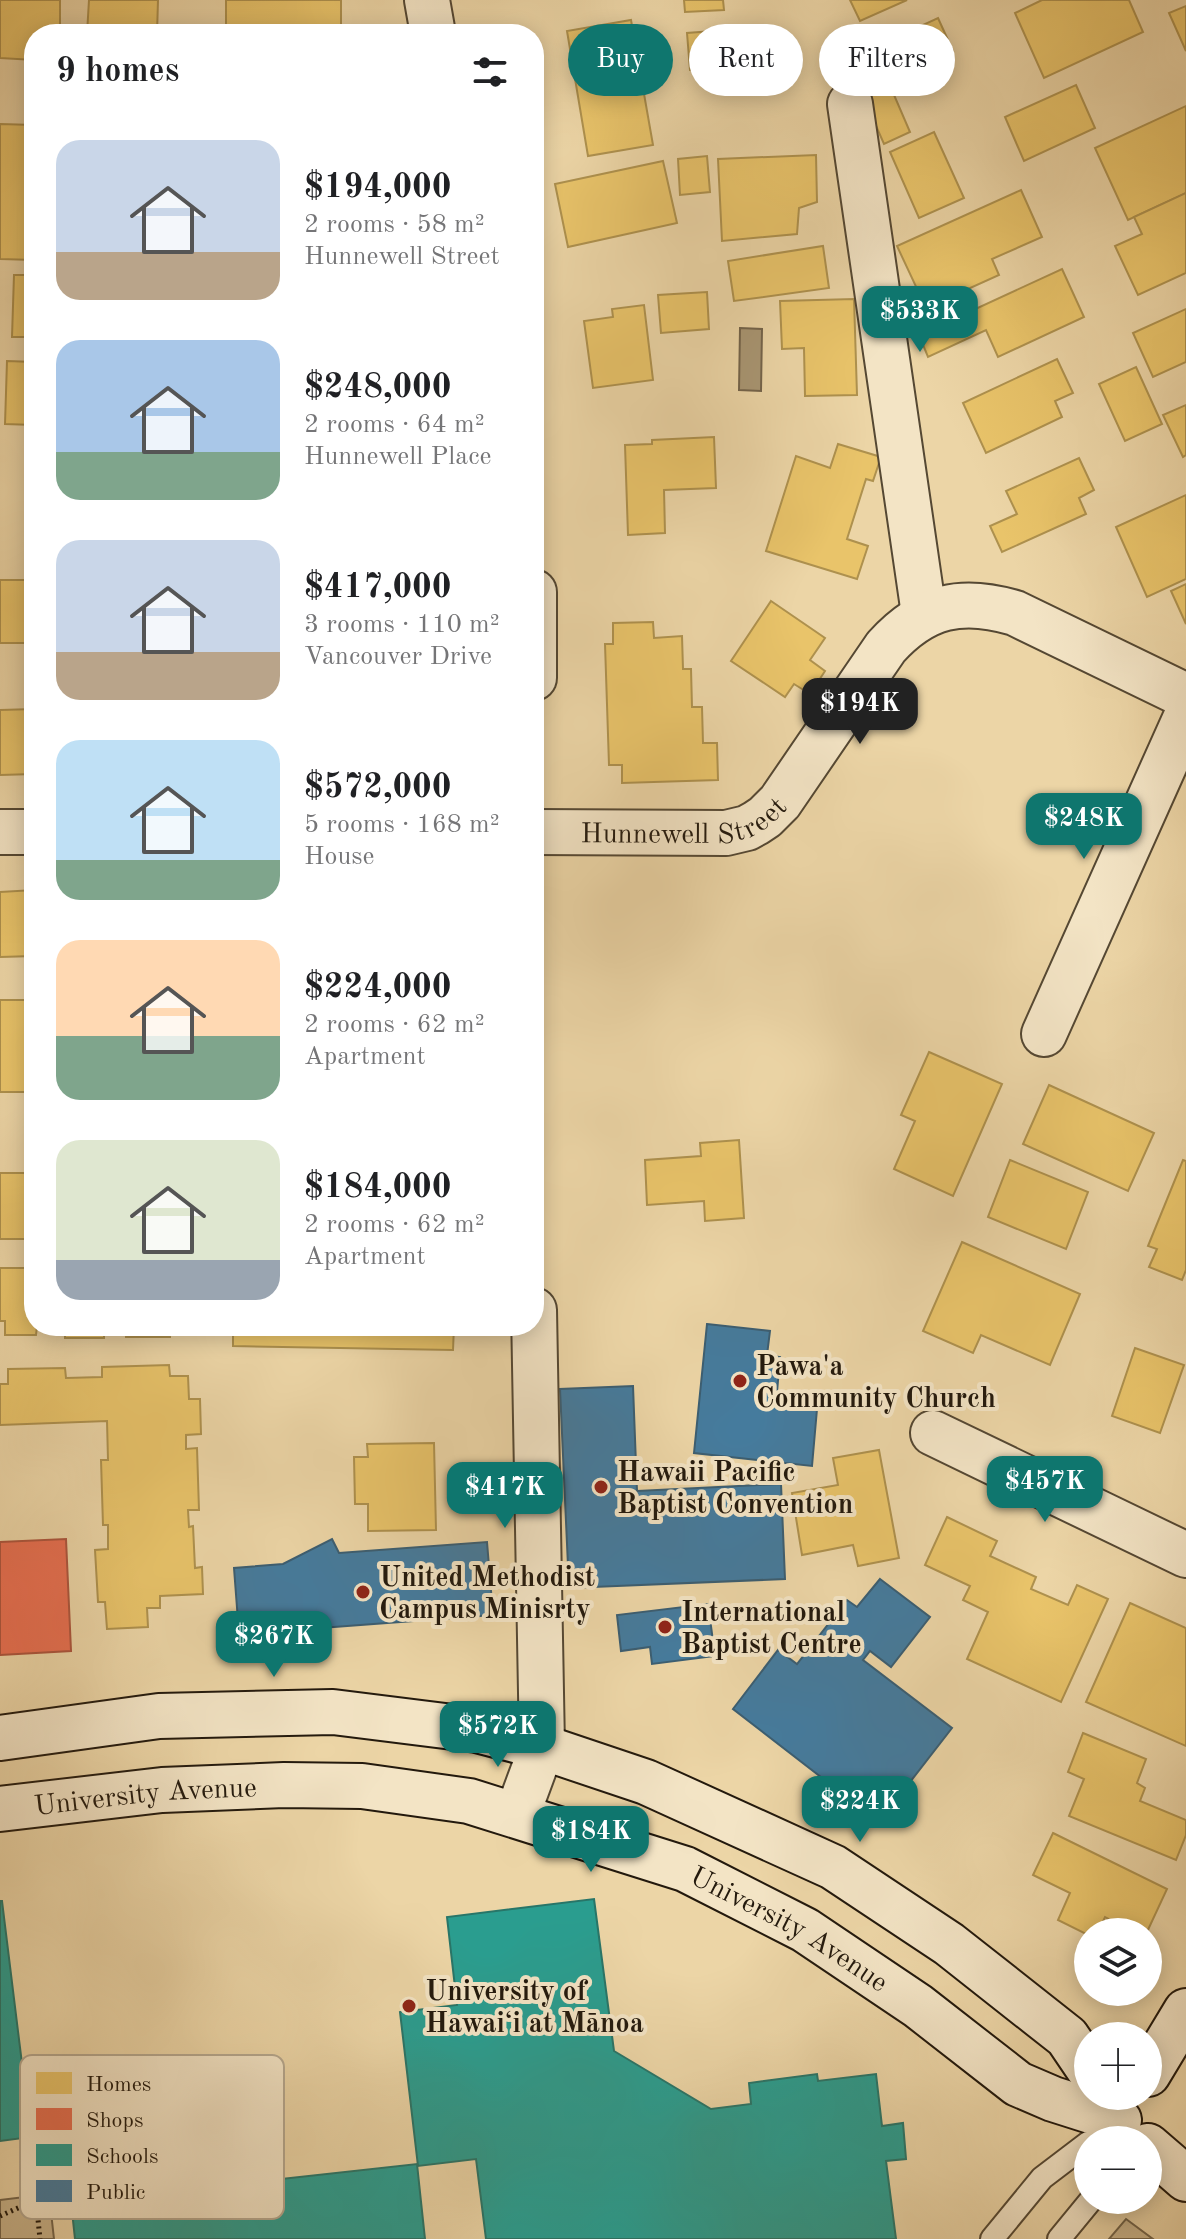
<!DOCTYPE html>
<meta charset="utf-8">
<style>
body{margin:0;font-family:"Old Standard TT",serif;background:#f2f2f2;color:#202124;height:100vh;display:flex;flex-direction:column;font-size:30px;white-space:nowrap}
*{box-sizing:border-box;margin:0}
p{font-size:26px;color:#757577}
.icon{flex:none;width:44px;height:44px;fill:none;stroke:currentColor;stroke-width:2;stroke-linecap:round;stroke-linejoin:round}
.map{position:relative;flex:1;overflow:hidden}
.drawer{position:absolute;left:24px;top:24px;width:520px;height:1312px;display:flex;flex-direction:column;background:#fff;border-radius:32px;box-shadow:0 4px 20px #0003}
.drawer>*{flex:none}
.banner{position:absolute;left:568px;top:24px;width:498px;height:72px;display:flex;gap:16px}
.fabs{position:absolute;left:1074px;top:1918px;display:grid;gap:16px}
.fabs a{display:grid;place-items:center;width:88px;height:88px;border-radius:50%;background:#fff;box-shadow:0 4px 20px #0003;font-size:40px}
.price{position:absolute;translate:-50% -68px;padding:0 18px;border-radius:16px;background:#0f766e;color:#fff;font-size:26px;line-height:52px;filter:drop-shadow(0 2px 4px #0008)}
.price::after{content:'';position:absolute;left:50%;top:48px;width:24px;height:18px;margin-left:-12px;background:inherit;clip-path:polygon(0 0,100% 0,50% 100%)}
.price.active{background:#222;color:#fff}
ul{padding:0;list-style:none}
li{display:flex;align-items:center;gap:24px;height:200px;padding:0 32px}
li span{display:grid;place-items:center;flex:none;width:224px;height:160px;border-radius:24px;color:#555}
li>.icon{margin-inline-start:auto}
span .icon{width:96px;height:96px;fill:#fffc;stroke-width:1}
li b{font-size:34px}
h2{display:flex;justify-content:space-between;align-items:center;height:96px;padding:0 32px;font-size:34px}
.tag{padding:0 28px;border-radius:36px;background:#fff;box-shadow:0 4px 20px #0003;font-size:28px;line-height:72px}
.tag.active{background:#0f766e;color:#fff}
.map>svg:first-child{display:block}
.green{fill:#cab58c;stroke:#76674c;stroke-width:2}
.water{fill:#a89572;stroke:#73634a;stroke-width:2}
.homes{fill:#e9c46a;stroke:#ae914e;stroke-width:2}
.shops{fill:#e76f51;stroke:#ac553d;stroke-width:2}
.schools{fill:#2a9d8f;stroke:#287568;stroke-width:2}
.public{fill:#457b9d;stroke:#3b5e72;stroke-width:2}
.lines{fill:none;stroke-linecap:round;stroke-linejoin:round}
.lane-casing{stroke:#554833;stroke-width:26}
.street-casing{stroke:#554833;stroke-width:48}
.secondary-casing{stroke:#23190d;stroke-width:48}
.path{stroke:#23190d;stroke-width:5;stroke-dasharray:2 4;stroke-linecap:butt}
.lane{stroke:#f3e4c5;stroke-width:22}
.street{stroke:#f3e4c5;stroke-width:44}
.secondary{stroke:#f3e4c5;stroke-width:44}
.poi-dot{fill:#8f2418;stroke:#f3e4c5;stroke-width:3}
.labels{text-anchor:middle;stroke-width:8;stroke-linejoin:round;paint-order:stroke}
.street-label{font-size:28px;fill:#23190d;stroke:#f3e4c5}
.poi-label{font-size:28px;font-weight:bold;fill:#23190d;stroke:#f3e4c5;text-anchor:start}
.key{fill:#f3e4c5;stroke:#b5a78e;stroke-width:2}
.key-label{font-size:22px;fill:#23190d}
</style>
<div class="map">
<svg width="1186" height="2239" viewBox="0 0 1186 2239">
<rect width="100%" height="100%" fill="#ecd5a6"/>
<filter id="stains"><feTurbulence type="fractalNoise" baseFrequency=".0025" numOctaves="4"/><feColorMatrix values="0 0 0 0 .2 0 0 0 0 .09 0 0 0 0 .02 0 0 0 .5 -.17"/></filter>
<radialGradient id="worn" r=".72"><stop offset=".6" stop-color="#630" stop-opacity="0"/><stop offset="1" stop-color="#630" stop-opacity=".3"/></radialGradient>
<g class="green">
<polygon points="49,2194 54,2239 0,2239 0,2200"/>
<polygon points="1126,2219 1153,2239 1109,2239"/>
</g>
<polygon class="water" points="740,328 762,329 761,391 739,390"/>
<g class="homes">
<polygon points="0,0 60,0 60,34 34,34 34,60 0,58"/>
<polygon points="89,0 158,0 157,34 87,34"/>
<polygon points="226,0 341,0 341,34 245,34 245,31 226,32"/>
<polygon points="684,0 723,0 724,10 685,12"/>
<polygon points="850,0 907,0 860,21"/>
<polygon points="1042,0 1129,0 1143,32 1044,78 1015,13"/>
<polygon points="1186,6 1186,51 1169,13"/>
<polygon points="938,18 953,51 888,81 910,132 884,144 847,60"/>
<polygon points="631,20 653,145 588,156 567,31"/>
<polygon points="726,30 729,66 690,70 687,33"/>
<polygon points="1076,85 1095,128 1024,161 1005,117"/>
<polygon points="1186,106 1186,193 1128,220 1095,148"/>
<polygon points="0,124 34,125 34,260 0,259"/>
<polygon points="934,132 964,198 919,218 890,152"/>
<polygon points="816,155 817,202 799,208 797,234 722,241 718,159"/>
<polygon points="707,156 710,192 680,195 678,159"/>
<polygon points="663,161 677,223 568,247 555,184"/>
<polygon points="1021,190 1042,237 992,259 999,275 926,308 897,246"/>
<polygon points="1186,193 1186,273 1138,295 1115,246 1142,234 1134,217"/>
<polygon points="823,246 829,288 734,301 728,261"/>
<polygon points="1062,269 1084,317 998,357 986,330 928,357 919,335"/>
<polygon points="14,275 34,275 34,337 12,337"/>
<polygon points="707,292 709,329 661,333 658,295"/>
<polygon points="854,299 857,395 805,396 804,348 782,349 780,301"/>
<polygon points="644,305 653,380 593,388 584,321 613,317 612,309"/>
<polygon points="1186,309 1186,362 1153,377 1133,333"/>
<polygon points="1057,359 1073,393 1055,401 1062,417 986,453 963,403"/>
<polygon points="7,361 34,362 34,425 5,424"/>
<polygon points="1136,367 1162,424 1125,441 1099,384"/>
<polygon points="1186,405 1186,455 1183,457 1163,415"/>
<polygon points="714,437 716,488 664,490 665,533 628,535 625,445 652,444 652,440"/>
<polygon points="838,444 881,457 873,481 866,479 847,539 868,546 857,579 766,551 796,456 830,468"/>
<polygon points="1079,458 1094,490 1079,498 1086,514 1002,552 990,526 1017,514 1006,491"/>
<polygon points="1186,495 1186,579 1147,597 1116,527"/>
<rect x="0" y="580" width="34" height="63"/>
<polygon points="1186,584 1186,624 1171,591"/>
<polygon points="771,601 825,638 810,660 825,671 810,694 794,684 785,697 731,661"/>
<polygon points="653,622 654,638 682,636 683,669 691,669 692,707 702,707 703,743 717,743 718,780 622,783 622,765 609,765 605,644 613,644 613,623"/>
<polygon points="34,709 34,774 0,775 0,710"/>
<polygon points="34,890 34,956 0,957 0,892"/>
<polygon points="0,1000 34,1000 34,1099 27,1099 27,1092 0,1092"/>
<polygon points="929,1052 1002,1084 953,1196 894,1169 915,1121 901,1115"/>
<polygon points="1049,1085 1154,1133 1128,1191 1023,1144"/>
<polygon points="739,1140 744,1218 705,1221 704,1201 647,1205 645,1160 701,1156 700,1143"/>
<polygon points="1010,1160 1088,1192 1066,1249 988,1217"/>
<polygon points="1183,1160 1186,1161 1186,1270 1182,1280 1149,1267 1157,1249 1148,1246"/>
<rect x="0" y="1173" width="34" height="66"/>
<polygon points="962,1242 1080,1294 1050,1365 981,1335 973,1353 923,1331"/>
<polygon points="0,1268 34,1268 34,1326 37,1326 36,1335 5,1335 5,1321 0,1321"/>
<polygon points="65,1326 185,1326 185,1327 170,1327 170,1337 126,1337 126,1330 104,1330 104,1338 65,1338"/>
<polygon points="233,1326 454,1326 453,1350 233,1346"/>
<polygon points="1135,1348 1184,1365 1160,1433 1112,1416"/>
<polygon points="169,1365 170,1376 188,1376 189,1399 200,1399 201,1434 186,1435 186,1449 197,1448 199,1510 188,1510 189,1527 193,1526 195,1568 202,1567 203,1594 160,1596 160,1608 147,1608 148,1627 107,1629 105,1602 98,1602 95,1550 108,1549 108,1525 103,1525 101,1460 108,1460 107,1421 0,1425 0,1384 8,1384 8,1369 65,1368 66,1378 102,1377 102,1367"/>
<polygon points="434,1443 436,1530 368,1531 368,1504 355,1504 354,1457 368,1457 367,1444"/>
<polygon points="879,1450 899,1558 858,1566 853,1545 802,1555 792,1493 838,1485 833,1458"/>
<polygon points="947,1517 997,1541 990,1556 1036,1577 1031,1589 1068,1605 1077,1585 1108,1599 1061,1702 967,1659 988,1612 963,1600 970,1586 925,1565"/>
<polygon points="1130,1603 1186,1628 1186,1746 1086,1702"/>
<polygon points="1083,1733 1146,1759 1137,1783 1145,1788 1140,1801 1186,1820 1186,1835 1176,1860 1069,1816 1084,1779 1068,1772"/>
<polygon points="1053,1833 1167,1889 1147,1932 1134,1932 1105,1917 1098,1932 1088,1932 1088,1935 1058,1920 1070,1893 1033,1875"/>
</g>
<polygon class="shops" points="66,1539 71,1651 0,1655 0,1542"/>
<g class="schools">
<polygon points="594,1899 614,2051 711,2109 751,2104 749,2083 817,2074 818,2081 876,2074 882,2126 903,2123 906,2159 886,2161 896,2239 486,2239 476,2159 418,2166 400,2012 457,2005 447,1917"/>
<polygon points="0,1901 2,1901 31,2137 0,2141"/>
<polygon points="417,2164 425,2239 75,2239 71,2202"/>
</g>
<g class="public">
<polygon points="707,1324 770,1331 767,1355 780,1357 776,1404 817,1409 812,1466 694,1453"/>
<polygon points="633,1386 637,1491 781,1484 785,1579 569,1588 560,1389"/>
<polygon points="332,1539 339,1553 487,1542 493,1615 239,1634 234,1568 283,1564"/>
<polygon points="880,1579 930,1617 891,1667 870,1651 863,1660 952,1728 879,1822 733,1709 778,1650 797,1664 847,1600 857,1607"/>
<polygon points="708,1604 715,1656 652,1664 650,1647 621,1651 617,1615"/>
</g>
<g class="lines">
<defs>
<g id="lane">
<polyline points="992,2239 1042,2178 1088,2143"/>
<polyline points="1059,2239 1091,2200"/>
</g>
<g id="street">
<polyline points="427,0 433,34"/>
<polyline points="850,104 924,614"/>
<polyline points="534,592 534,678"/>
<polyline points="0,832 34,832"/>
<path id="s1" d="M 534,832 L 726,833 L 747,828 L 756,823 L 765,817 L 780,802 L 886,647 C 924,605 962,597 1015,613 L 1186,696"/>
<polyline points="1044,1034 1186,717"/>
<polyline points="933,1433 1186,1555"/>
<polyline points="517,1815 542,1747 534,1310"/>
</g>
<g id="secondary">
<polyline points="0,1738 159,1716 333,1712 477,1730 542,1747 646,1782 833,1867 949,1944 1067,2037 1088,2068"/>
<path id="s2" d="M 0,1809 L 162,1790 L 284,1785 L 362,1786 L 469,1801 L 685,1869 L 805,1930 L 918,2006 L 1018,2084 L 1053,2099 L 1119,2120"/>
<polyline points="1148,2074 1186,2011"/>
<polyline points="1148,2146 1186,2179"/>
</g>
</defs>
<use href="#lane" class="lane-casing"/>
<use href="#street" class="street-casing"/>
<use href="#secondary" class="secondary-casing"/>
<polyline class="path" points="0,2216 36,2200 40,2239"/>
<use href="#lane" class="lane"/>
<use href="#street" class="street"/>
<use href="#secondary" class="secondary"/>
</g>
<g class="poi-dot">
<circle cx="740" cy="1381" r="8"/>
<circle cx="601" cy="1487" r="8"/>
<circle cx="363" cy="1592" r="8"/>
<circle cx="665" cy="1627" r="8"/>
<circle cx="409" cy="2006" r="8"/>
</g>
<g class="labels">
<g class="street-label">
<text dy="10" stroke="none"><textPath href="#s1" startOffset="152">Hunnewell Street</textPath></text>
<text dy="10" stroke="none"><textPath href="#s2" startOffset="146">University Avenue</textPath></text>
<text dy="10" stroke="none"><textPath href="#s2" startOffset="818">University Avenue</textPath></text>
</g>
<g class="poi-label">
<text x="756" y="1375">Pawa'a<tspan x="756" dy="32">Community Church</tspan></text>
<text x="617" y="1481">Hawaii Pacific<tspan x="617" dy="32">Baptist Convention</tspan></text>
<text x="379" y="1586">United Methodist<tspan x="379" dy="32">Campus Minisrty</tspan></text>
<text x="681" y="1621">International<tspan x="681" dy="32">Baptist Centre</tspan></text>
<text x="425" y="2000">University of<tspan x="425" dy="32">Hawaiʻi at Mānoa</tspan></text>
</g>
</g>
<rect x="20" y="2055" width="264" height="164" rx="12" class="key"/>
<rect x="36" y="2072" width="36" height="22" fill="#e9c46a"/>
<rect x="36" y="2108" width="36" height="22" fill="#e76f51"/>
<rect x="36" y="2144" width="36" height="22" fill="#2a9d8f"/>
<rect x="36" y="2180" width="36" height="22" fill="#457b9d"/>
<g class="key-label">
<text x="86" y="2091">Homes</text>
<text x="86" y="2127">Shops</text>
<text x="86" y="2163">Schools</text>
<text x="86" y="2199">Public</text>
</g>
<rect width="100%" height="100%" filter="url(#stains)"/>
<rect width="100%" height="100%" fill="url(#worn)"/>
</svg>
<div class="fabs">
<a><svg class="icon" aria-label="layers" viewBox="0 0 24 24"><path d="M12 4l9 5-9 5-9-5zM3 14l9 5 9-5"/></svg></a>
<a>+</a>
<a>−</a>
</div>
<b class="price" style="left:920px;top:354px">$533K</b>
<b class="price active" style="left:860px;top:746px">$194K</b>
<b class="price" style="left:1084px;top:861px">$248K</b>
<b class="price" style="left:1045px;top:1524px">$457K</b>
<b class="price" style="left:505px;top:1530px">$417K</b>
<b class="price" style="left:274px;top:1679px">$267K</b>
<b class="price" style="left:498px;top:1769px">$572K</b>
<b class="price" style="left:860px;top:1844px">$224K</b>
<b class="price" style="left:591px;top:1874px">$184K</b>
<div class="banner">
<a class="tag active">Buy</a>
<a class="tag">Rent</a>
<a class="tag">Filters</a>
</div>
<section class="drawer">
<h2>9 homes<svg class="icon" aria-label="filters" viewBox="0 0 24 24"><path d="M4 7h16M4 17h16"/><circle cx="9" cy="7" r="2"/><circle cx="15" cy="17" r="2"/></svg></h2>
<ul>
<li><span style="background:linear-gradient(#c9d6e8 70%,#b9a48a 0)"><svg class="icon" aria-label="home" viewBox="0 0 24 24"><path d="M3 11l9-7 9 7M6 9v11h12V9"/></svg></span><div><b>$194,000</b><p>2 rooms · 58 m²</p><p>Hunnewell Street</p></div></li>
<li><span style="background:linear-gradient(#a9c7e8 70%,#7fa58c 0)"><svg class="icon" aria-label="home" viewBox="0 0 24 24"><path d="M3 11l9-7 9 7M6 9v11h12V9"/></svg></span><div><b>$248,000</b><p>2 rooms · 64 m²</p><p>Hunnewell Place</p></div></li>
<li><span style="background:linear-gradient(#c9d6e8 70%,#b9a48a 0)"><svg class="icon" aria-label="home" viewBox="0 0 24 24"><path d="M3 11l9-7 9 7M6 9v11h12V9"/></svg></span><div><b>$417,000</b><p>3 rooms · 110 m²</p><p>Vancouver Drive</p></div></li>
<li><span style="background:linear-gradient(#bfe0f5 75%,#7fa58c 0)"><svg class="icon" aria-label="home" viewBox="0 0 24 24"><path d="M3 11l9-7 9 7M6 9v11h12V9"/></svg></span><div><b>$572,000</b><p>5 rooms · 168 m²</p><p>House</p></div></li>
<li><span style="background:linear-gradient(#ffd9b3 60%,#7fa58c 0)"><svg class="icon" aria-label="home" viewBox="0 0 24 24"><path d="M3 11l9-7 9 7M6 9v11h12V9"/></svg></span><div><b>$224,000</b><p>2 rooms · 62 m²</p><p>Apartment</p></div></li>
<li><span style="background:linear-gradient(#dfe7d0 75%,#9aa5b1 0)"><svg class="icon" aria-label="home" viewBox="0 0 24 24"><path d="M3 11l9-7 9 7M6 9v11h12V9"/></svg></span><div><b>$184,000</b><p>2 rooms · 62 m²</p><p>Apartment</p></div></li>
</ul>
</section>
</div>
